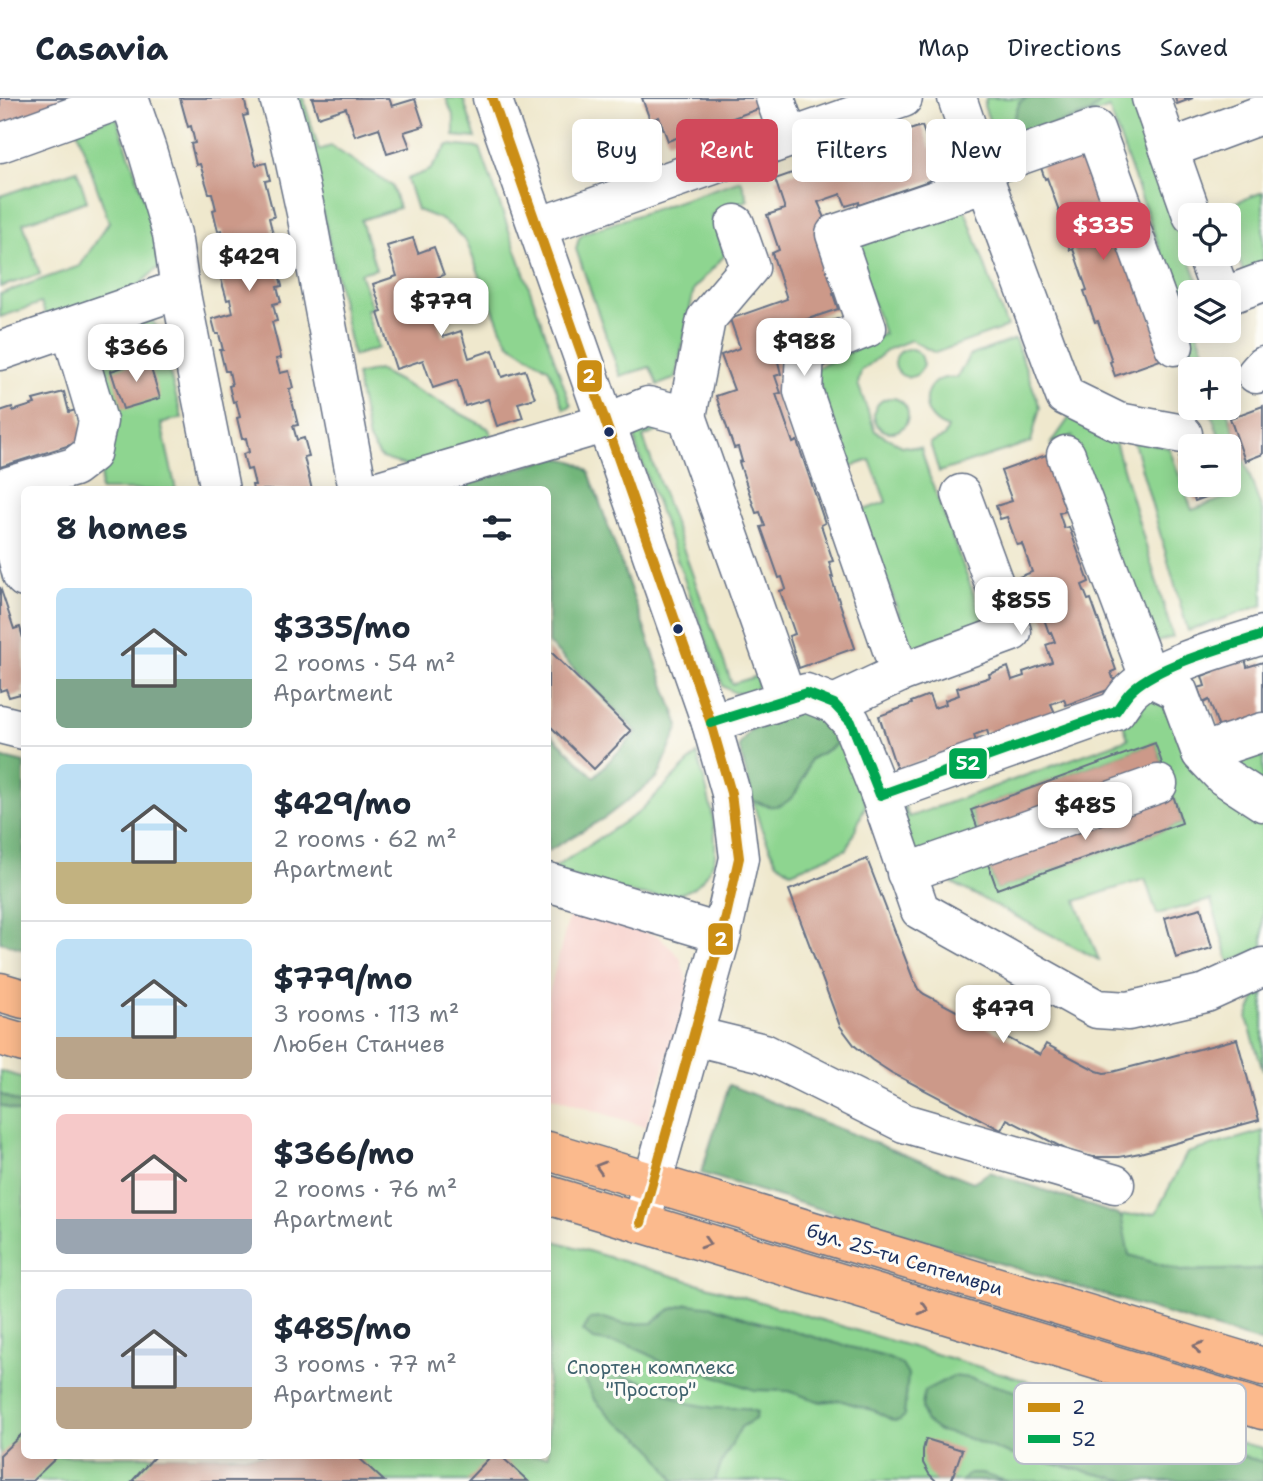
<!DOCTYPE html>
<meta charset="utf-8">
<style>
body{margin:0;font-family:"Shantell Sans",sans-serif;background:#f2f2f3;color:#1f2937;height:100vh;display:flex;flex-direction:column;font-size:26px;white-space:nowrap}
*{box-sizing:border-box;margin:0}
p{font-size:23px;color:#747a83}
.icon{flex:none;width:38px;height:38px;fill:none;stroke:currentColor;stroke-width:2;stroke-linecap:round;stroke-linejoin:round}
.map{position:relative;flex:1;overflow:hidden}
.side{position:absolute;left:21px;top:388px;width:530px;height:973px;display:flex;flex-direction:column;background:#fff;border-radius:10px;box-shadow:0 4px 18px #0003}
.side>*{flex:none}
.hud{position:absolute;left:572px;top:21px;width:584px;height:63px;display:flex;gap:14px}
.tools{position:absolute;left:1178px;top:105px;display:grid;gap:14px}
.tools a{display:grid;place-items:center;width:63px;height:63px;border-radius:10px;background:#fff;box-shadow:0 4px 18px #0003;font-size:35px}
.price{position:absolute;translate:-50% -60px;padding:0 16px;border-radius:14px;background:#fff;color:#222;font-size:23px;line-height:46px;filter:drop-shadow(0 2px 4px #0008)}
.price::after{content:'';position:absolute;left:50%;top:42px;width:21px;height:16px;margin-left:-10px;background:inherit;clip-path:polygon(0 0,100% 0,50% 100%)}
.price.on{background:#d1495b;color:#fff}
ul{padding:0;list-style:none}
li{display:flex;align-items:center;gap:21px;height:175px;padding:0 35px}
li+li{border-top:2px solid #e0e1e3}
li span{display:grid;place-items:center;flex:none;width:196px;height:140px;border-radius:10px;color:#555}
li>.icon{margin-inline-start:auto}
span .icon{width:84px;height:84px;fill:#fffc;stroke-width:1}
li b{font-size:30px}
h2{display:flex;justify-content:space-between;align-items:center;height:84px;padding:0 35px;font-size:30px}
.tag{padding:0 24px;border-radius:10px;background:#fff;box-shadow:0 4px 18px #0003;font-size:24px;line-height:63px}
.tag.on{background:#d1495b;color:#fff}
header{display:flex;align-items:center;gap:42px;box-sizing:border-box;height:98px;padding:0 35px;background:#fff;border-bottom:2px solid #e0e1e3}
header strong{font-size:33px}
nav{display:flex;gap:38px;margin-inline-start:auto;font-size:24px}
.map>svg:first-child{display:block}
.built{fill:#f7d0ca}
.green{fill:#8ed590;stroke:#548277;stroke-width:2}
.forest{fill:#72b67a;stroke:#46726c;stroke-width:2}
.building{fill:#cc9989}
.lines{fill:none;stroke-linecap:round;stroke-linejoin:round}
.minor-casing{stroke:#657085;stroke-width:41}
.major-casing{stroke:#657085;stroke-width:41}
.minor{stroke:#fff;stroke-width:38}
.major{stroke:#fbba8d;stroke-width:38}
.bus-1-casing{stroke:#fdfcf7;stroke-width:16}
.bus-2-casing{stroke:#fdfcf7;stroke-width:16}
.bus-1{stroke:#cb8e13;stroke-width:10}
.bus-2{stroke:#00a651;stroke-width:10}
.oneway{stroke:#806e73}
.bus-dot{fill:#1b2f5e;stroke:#fdfcf7;stroke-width:2.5}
.labels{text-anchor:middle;stroke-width:6;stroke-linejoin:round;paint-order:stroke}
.street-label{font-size:19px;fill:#1b2f5e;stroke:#fdfcf7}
.park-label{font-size:19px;fill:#3e616d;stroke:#fdfcf7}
.key{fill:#fdfcf7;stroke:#b9bec9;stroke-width:2}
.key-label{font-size:19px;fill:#1b2f5e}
.line-badge{stroke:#fdfcf7;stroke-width:2.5}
.badge-label{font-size:19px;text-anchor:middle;font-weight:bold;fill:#fff}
</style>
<header>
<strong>Casavia</strong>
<nav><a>Map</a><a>Directions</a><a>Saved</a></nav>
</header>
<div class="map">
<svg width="1263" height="1383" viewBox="0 0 1263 1383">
<rect width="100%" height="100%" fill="#fdfcf7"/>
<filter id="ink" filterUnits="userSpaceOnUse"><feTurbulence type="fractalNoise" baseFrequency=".0143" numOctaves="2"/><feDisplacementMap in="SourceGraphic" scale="14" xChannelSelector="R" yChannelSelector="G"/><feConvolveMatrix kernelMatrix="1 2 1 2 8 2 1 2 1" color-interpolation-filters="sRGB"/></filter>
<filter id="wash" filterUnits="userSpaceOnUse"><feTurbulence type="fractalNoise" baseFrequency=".00686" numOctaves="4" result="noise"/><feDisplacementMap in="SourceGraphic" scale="28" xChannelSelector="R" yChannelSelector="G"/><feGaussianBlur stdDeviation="1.57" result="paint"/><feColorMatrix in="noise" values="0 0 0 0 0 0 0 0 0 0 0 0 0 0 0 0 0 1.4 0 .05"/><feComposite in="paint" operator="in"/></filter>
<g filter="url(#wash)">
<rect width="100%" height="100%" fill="#efe8cd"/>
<polygon class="built" points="571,811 658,838 680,859 689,890 646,1029 548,998 548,898"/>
<g class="green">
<polygon points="291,0 303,0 319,52 331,48 392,88 399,110 361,122 376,171 360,175 372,210 366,212 378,250 353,258 325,124"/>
<polygon points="446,0 463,0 476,40 454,38 454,20"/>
<polygon points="986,0 1027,0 1020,4 1101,4 1102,0 1131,0 1202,194 1190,194 1190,222 1186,224 1109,10 1017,46 997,44 984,8"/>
<polygon points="116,18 161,149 160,168 132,193 47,220 41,205 0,219 0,196 80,168 109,124 77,32"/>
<polygon points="448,47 480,50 571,308 564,311 549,271 509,245 501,231 467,145 452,129 440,121 417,112 407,81 430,72"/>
<polygon points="77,72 87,103 23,125 40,176 0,189 0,98"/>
<polygon points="741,82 748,102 712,117 725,157 694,191 676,280 658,287 650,269 620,278 576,151 579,140 584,135"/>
<polygon points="1263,94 1263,172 1245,179 1229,134 1228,117 1222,117 1220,110"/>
<polygon points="964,109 1007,229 935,255 911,242 889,251 861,273 858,286 875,333 902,348 921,350 929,377 987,532 914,557 861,413 886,404 870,362 846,370 815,271 884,236 855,154 863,146"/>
<polygon points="150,220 157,229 182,320 161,325 176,392 100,392 104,351 92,239"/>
<polygon points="1196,233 1197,233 1211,271 1194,271 1184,243"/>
<path d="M 1015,241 L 1040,309 L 1031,344 L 939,374 L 930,345 L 944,339 L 948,330 C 920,322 918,286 945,280 C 946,280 956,280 957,280 L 969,258 Z"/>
<circle cx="909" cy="265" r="14"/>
<polygon points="378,272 488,330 494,341 407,368 381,360 369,342 356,277"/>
<circle cx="891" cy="317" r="17"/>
<polygon points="1209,310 1226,310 1263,416 1263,507 1188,533 1133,341 1169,350 1192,412 1240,395 1229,364 1228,348 1223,348"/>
<polygon points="1072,316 1113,337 1173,539 1154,545 1147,542 1072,338 1051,346"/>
<polygon points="640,325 663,331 643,339 732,586 757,578 758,588 752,594 735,595 723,588 636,348 635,336"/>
<polygon points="1164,600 1263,717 1263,850 1229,864 1211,802 1157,816 1145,781 1076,803 1099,862 937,777 985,758 997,791 1182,725 1155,645 971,712 979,734 909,761 903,704 909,719 1128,641 1122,622 1142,614 1138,602"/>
<polygon points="840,638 866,706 847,751 791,774 776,763 761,730 753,703 768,708 804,680 810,661 833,649"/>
<polygon points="1263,647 1263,685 1222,660"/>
<path d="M 697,656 C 706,689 717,722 715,757 C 715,764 710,770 706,776 C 681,822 589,783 551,772 L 638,715 Z"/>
<polygon points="1263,881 1263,973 1247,920"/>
<polygon points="0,973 24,980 24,1358 548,1358 548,1141 1216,1339 1263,1350 1263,1383 0,1383"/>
<polygon points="1263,1033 1263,1171 1181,1173 1128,1157 1121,1118 1156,1115 1187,1055"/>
</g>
<g class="forest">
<polygon points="1027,0 1102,0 1101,4 1090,15 1014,39 1010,29 1020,4"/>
<path d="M 554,360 C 569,361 578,363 589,374 L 679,628 L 658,679 L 606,719 L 548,753 L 548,633 L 594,679 L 637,634 L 548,545 L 548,392 L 447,392 Z"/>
<path d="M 800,612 L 821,619 L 840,638 L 833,649 L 810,661 C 804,680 795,711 769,708 C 764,707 758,704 753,703 L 739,648 L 750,632 Z"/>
<polygon points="0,659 24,665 24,851 0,844"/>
<polygon points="729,987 973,1084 990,1074 1121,1118 1129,1157 1181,1173 1263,1171 1263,1245 701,1075"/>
<polygon points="0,996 24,1007 24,1016 0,1007"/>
<polygon points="688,1206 714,1209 749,1221 886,1259 902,1267 908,1277 904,1318 900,1322 894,1323 875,1313 839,1302 821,1304 788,1293 754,1292 707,1275 690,1274 666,1267 648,1256 628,1247 594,1242 583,1233 590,1221 604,1220 624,1226 652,1225 669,1212"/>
<polygon points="605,1272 644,1284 688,1305 713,1310 744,1310 757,1314 755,1321 741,1329 722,1364 715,1383 675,1383 652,1350 639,1338 614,1322 594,1301 584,1280"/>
<polygon points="953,1278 969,1280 1263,1364 1263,1383 1128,1383 1009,1356 962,1338 939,1333 925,1323 922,1310 924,1293"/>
<polygon points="970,1376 981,1376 1007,1383 962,1383 966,1377"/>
</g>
<g id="blocks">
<g class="building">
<polygon points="0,0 93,0 0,33"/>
<polygon points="180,0 244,0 248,17 243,18 256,67 266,65 270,82 265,83 274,119 269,120 277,152 273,153 282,188 277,189 281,204 273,206 277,223 272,224 281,260 276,261 280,275 289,273 293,290 289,291 298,327 293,328 297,342 304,340 309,358 304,359 312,392 253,392 252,387 255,387 251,371 247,372 243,356 249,354 246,340 242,341 237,320 240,319 236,303 233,304 229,288 232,287 229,273 225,273 220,252 223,252 219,236 216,236 212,221 233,215 230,201 227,202 221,181 225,181 221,164 217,165 213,149 225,146 222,132 218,133 213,112 216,111 212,95 209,95 200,66 196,67 191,46 195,45 191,28 188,29"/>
<polygon points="312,0 389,0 392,8 415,1 424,28 404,34 410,49 387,56 379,30 355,38 346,10 318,19"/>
<polygon points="642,0 760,0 764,9 668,43 659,19 650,22"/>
<polygon points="1175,0 1193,0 1177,6"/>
<polygon points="922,28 930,50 936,48 946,77 859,107 859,104 846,108 841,96 818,104 825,120 822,121 827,136 837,195 833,196 838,211 793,226 796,235 773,243 781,276 775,278 781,295 776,296 793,345 797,343 825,425 821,427 833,463 829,464 833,479 831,479 855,550 799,570 789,538 795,536 780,493 786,491 782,479 779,480 761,429 765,428 760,414 756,415 739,364 742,363 738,349 734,350 716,298 734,292 721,257 740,250 730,221 787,201 772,155 779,152 767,117 785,111 775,81 830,62 829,60 845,54 845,57 906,36 906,33"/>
<polygon points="1090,49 1166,260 1115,278 1110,264 1112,263 1098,223 1095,224 1084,193 1087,192 1073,151 1070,152 1059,122 1062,121 1047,80 1045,81 1040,67"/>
<polygon points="413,140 418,155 434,149 444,177 425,184 443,239 461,233 469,260 493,252 502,279 525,272 535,300 518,305 523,320 497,328 488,301 465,308 457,282 433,290 423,262 396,271 378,215 382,214 373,186 397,178 387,148"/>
<polygon points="148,261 160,300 123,311 111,273"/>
<polygon points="64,294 69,314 79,311 83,343 0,369 0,313 12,309 13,313 35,306 33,302"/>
<polygon points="1263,308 1263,356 1245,363 1230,320"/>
<polygon points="1190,356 1190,387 1228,387 1229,379 1233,390 1195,403 1179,360"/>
<polygon points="1046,357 1066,413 1059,415 1064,430 1069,429 1089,484 1082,487 1088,502 1091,501 1116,572 1111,574 1116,589 1066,607 1064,601 1051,606 1055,615 989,639 987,632 974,637 976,644 897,672 879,618 912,606 911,604 929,597 934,610 946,606 945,602 959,597 957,590 990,579 989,576 1008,569 1012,582 1024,578 1023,574 1052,564 1046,547 1055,544 1051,534 1049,535 1043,518 1040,519 1030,490 1024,492 1019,479 1032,474 1022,446 1017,447 1007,419 1000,421 996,408 1012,403 1001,373"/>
<polygon points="0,489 14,531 20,529 24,544 24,589 22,590 24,595 9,599 6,591 0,593"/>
<polygon points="548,551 631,633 594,671 548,626"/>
<polygon points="1245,560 1247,569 1263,564 1263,622 1219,630 1209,602 1203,605 1198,590 1205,588 1202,578 1213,574 1211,571"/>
<polygon points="1155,645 1163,668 979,734 971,712"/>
<polygon points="1173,697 1182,725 997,791 987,763"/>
<polygon points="867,761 914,883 918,891 924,896 1040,957 1046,946 1097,973 1104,975 1112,974 1237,941 1259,1022 1140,1055 1119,1059 1093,1059 1071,1054 1007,1021 1001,1032 892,975 872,962 855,948 840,928 789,792"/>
<polygon points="1201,810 1212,850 1176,860 1165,820"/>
<polygon points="24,1334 24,1358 58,1358 32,1383 0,1383 0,1357"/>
<polygon points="926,1341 962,1352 951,1383 936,1383 929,1376 923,1365 923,1352"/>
<polygon points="155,1358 357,1358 384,1383 132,1383"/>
<polygon points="491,1358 501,1358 528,1383 467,1383"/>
</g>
</g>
</g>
<g filter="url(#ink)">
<use href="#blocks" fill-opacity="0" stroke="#657085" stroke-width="2"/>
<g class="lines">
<defs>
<g id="minor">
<polyline points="279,0 288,32 306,115 358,392"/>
<polyline points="492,0 711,625 731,695 739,760 722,836 641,1125"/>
<polyline points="775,0 789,40"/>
<polyline points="1151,0 1192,117"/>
<polyline points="0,45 125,0"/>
<polyline points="1169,51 1263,16"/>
<polyline points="981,71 1095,31 1174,248"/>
<polyline points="986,85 1065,298 1118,324 1183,336"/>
<polyline points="538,129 903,0"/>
<polyline points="1206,156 1220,194"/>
<polyline points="180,191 220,392"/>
<polyline points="1228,197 1263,184"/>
<polyline points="0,253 180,191 172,136 147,52 129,0"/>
<polyline points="1256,276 1263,268"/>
<polyline points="687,318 706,221 750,169 735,126"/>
<polyline points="1066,357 1149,579 1178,593 1201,655 1223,678 1263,704"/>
<polyline points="379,392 606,325 648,308 687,318 787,601"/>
<polyline points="24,480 22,477 2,402 9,388 74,369 91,356 98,323 70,229"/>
<polyline points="900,575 803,293 805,255 867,230 835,136 986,85 957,0"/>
<polyline points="834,606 900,575 1012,534 961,396"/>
<path d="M 711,625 L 806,595 L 834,606 L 851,624 L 880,697 L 1116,613 C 1122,605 1126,597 1133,591 C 1161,566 1226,549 1263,537"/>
<polyline points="0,626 24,632"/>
<polyline points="1201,655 1263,634"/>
<polyline points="880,697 920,812 1097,911 1128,913 1206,895 1263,869"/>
<polyline points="906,775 1158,686"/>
<polyline points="548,784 722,836"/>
<polyline points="694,938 764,955 904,1025 1115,1086"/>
</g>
<g id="major">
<polyline points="0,894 24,901"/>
<polyline points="0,938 24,945"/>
<polyline points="548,1053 1263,1269"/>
<polyline points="548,1097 1263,1312"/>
</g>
</defs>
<use href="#minor" class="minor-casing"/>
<use href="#major" class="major-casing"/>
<use href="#minor" class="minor"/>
<use href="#major" class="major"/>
<defs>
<polyline id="bus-1" points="492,0 711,625 731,695 739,760 722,836 641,1125"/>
<path id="bus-2" d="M 711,625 L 806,595 L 834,606 L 851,624 L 880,697 L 1116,613 C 1122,605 1126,597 1133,591 C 1161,566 1226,549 1263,537"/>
</defs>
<use href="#bus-1" class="bus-1-casing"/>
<use href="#bus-2" class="bus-2-casing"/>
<use href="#bus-1" class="bus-1"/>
<use href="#bus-2" class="bus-2"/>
</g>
<defs><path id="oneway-chevron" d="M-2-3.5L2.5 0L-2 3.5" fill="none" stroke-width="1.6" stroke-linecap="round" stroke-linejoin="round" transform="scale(1.75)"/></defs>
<g class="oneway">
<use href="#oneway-chevron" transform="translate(600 1069) rotate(-163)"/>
<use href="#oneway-chevron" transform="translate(706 1145) rotate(17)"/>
<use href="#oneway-chevron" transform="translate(924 1211) rotate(17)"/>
<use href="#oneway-chevron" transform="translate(1198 1249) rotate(-163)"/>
</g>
</g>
<g class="bus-dot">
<circle cx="609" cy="334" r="6"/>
<circle cx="678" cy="531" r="6"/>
</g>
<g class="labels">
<g class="street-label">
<text transform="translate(905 1161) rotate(17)" y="7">бул. 25-ти Септември</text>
</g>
<g class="park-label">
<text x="651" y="1276">Спортен комплекс<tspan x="651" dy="22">"Простор"</tspan></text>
</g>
</g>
<rect x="1014" y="1285" width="232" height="81" rx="10" class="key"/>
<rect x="1028" y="1305" width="32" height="9" fill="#cb8e13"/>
<rect x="1028" y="1337" width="32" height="8" fill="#00a651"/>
<g class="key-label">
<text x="1072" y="1316">2</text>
<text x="1072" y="1348">52</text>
</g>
<g class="line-badge">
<rect x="576" y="261" width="27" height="34" rx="7" fill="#cb8e13"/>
<rect x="948" y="649" width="40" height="33" rx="7" fill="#00a651"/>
<rect x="707" y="824" width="27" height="34" rx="7" fill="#cb8e13"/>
</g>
<g class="badge-label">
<text x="589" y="285">2</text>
<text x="968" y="672">52</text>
<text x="721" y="848">2</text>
</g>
</svg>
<div class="tools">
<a><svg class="icon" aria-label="locate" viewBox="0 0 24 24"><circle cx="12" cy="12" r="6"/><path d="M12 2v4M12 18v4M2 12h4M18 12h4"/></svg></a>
<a><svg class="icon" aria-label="layers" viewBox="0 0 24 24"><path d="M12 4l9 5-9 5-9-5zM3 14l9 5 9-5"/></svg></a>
<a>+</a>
<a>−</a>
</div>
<b class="price on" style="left:1103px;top:164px">$335</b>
<b class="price" style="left:249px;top:195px">$429</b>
<b class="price" style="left:441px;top:240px">$779</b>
<b class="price" style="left:804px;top:280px">$988</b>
<b class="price" style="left:136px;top:286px">$366</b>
<b class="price" style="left:1021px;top:539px">$855</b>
<b class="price" style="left:1085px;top:744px">$485</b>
<b class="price" style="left:1003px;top:947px">$479</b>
<div class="hud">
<a class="tag">Buy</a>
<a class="tag on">Rent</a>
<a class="tag">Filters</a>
<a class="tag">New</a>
</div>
<section class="side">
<h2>8 homes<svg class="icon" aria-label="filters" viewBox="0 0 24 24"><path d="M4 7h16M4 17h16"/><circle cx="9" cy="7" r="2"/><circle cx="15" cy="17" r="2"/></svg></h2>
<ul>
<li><span style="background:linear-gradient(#bfe0f5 65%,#7fa58c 0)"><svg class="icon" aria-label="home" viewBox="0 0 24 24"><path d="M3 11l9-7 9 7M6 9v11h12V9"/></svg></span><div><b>$335/mo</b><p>2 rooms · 54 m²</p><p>Apartment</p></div></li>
<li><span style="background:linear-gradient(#bfe0f5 70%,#c2b280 0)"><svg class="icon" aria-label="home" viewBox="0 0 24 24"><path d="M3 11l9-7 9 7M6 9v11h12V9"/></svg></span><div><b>$429/mo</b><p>2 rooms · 62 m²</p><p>Apartment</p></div></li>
<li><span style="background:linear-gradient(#bfe0f5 70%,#b9a48a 0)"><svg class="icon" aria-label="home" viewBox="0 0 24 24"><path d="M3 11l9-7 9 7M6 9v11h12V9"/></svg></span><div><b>$779/mo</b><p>3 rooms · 113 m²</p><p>Любен Станчев</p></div></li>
<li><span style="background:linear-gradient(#f6c9c9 75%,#9aa5b1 0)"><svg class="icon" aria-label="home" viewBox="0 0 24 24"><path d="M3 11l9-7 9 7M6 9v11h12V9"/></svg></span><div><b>$366/mo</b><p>2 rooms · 76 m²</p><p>Apartment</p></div></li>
<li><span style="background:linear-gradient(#c9d6e8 70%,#b9a48a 0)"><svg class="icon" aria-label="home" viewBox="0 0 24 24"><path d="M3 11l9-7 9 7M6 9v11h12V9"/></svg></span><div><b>$485/mo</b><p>3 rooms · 77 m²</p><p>Apartment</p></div></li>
</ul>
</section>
</div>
